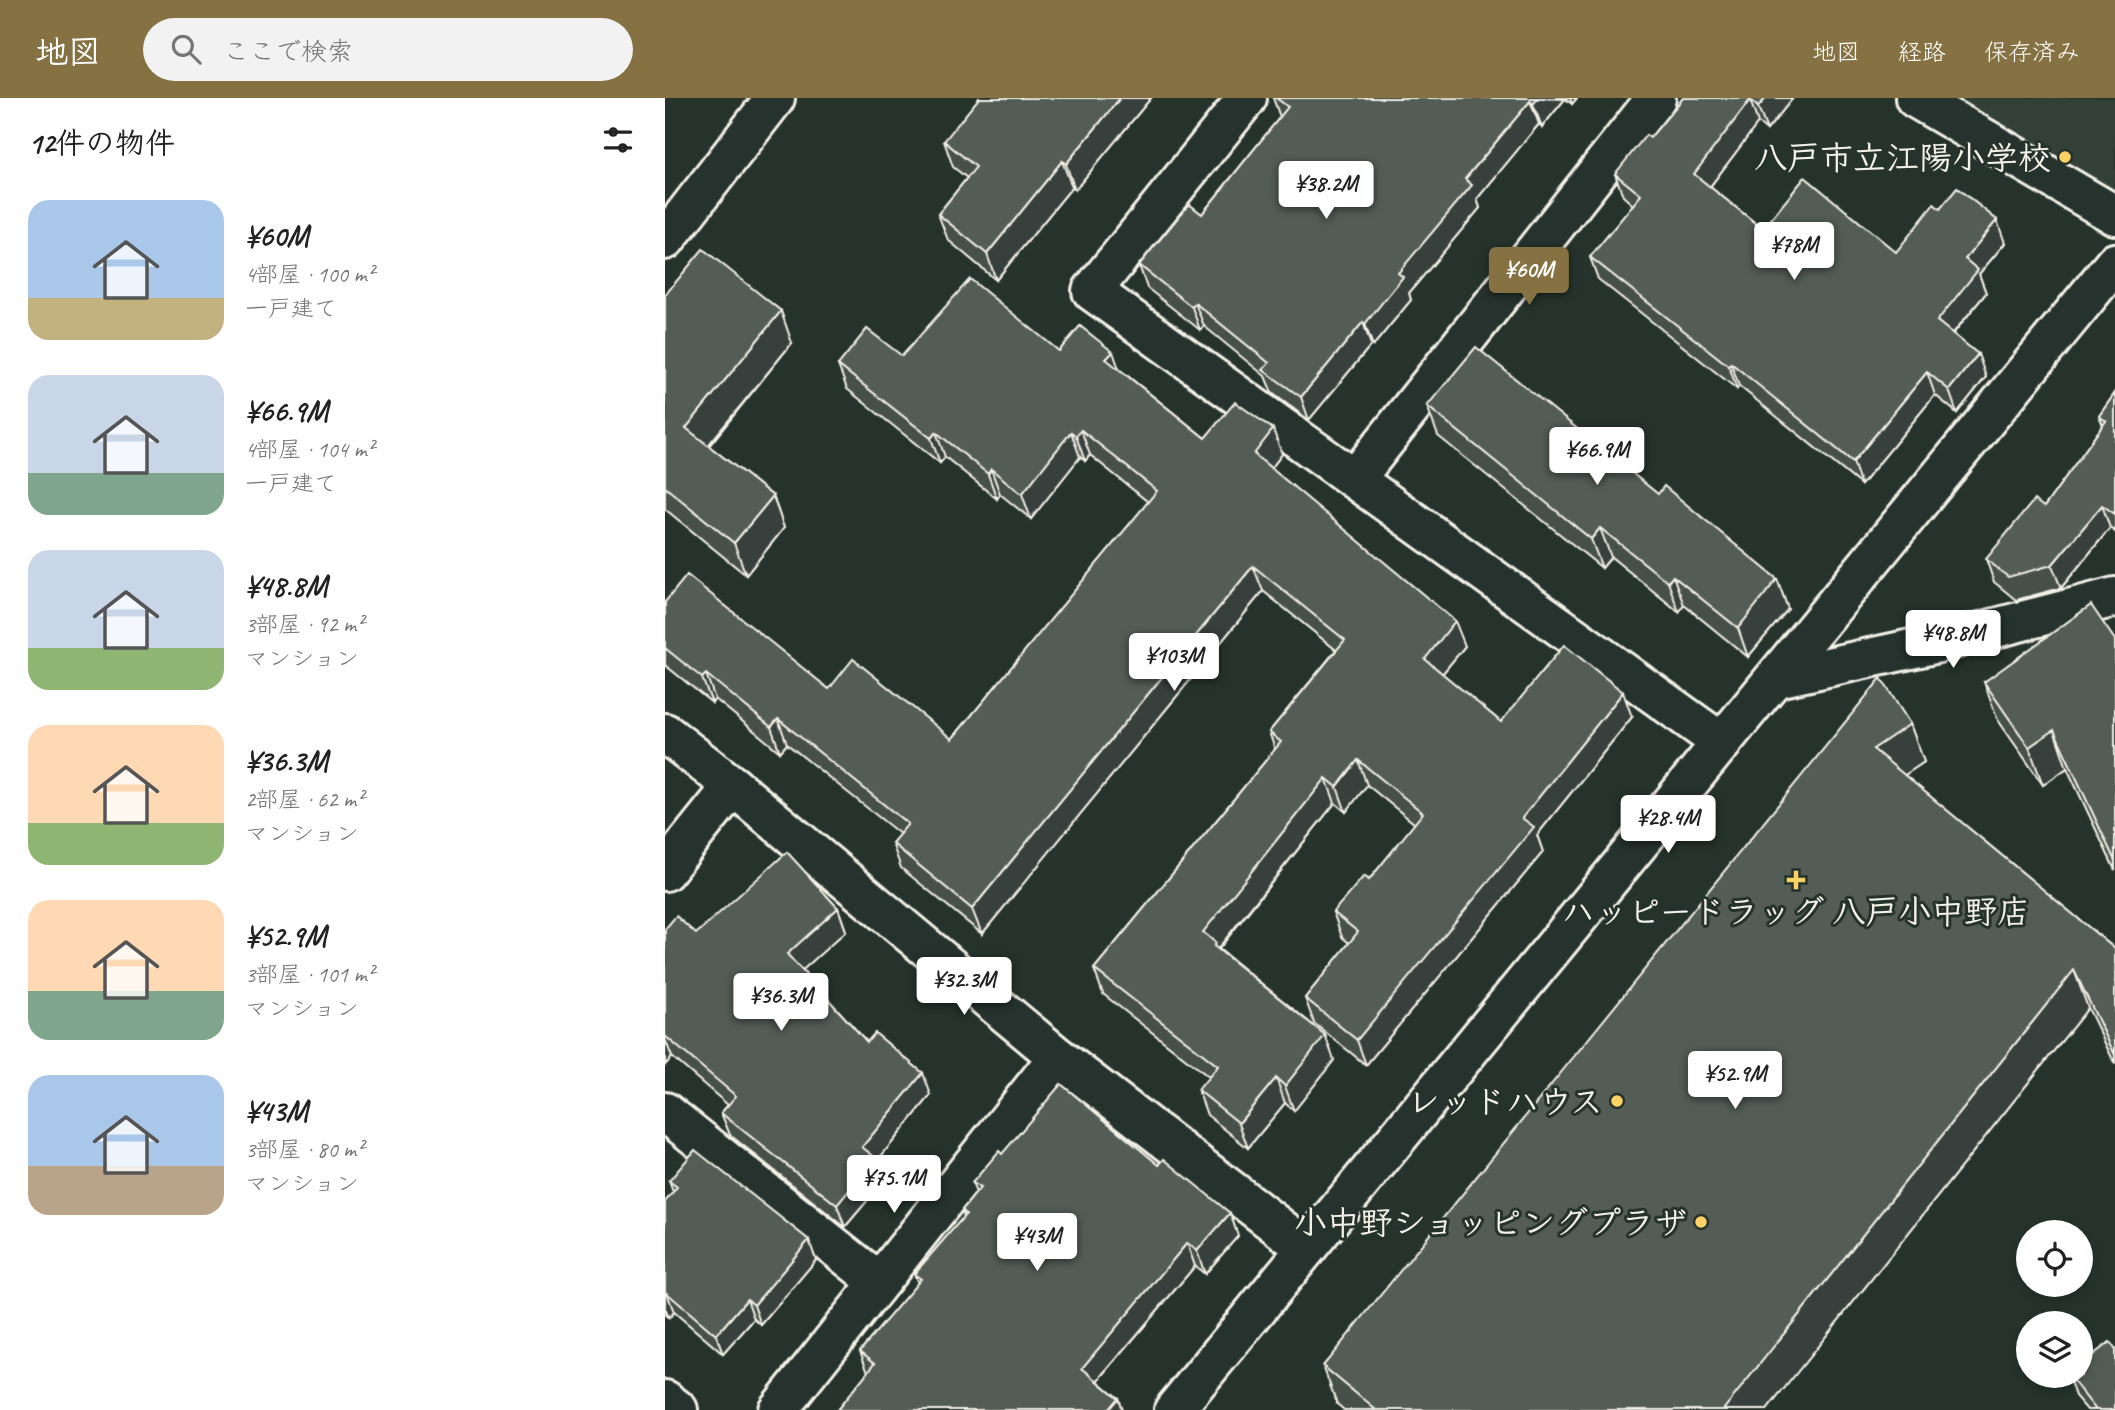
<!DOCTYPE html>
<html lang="ja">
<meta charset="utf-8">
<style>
body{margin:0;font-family:Caveat,"Klee One",sans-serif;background:#f2f2f2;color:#222;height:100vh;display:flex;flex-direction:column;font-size:26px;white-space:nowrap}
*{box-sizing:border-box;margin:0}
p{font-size:23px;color:#767676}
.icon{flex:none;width:38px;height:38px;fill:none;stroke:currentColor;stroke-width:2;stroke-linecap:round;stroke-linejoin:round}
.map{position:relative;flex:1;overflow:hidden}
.side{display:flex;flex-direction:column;background:#fff;width:665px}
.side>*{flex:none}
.tools{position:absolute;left:1351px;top:1122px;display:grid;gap:14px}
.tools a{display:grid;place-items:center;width:77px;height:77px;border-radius:50%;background:#fff;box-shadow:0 4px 10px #0003;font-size:35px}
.price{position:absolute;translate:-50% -60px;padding:0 16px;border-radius:7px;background:#fff;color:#222;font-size:23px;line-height:46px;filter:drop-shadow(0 2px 4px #0008)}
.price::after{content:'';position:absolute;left:50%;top:42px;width:21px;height:16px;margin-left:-10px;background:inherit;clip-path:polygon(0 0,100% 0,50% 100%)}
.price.on{background:#857141;color:#fff}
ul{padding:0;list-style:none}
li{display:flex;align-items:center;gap:21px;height:175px;padding:0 28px}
li span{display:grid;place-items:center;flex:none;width:196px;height:140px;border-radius:21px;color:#555}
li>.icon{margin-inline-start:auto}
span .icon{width:84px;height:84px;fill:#fffc;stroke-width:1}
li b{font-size:30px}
h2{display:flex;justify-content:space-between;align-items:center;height:84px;padding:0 28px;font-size:30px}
header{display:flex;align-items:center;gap:42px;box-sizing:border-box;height:98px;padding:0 35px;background:#857141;color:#fff}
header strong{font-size:33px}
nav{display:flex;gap:38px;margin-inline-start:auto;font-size:24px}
.search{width:490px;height:63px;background:#f2f2f2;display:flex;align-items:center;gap:18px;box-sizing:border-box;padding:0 24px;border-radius:38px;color:#767676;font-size:26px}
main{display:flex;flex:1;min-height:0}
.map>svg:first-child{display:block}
.built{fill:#333f39}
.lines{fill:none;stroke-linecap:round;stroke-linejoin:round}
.minor-casing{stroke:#f4f1e8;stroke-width:44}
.minor{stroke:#26332d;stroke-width:38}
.wall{fill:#474f49;stroke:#f4f1e8;stroke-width:2}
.shaded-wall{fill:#39403c;stroke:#f4f1e8;stroke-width:2}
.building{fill:#525c55;stroke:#f4f1e8;stroke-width:2}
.poi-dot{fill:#ffd166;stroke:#26332d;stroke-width:2.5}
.labels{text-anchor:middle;stroke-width:6;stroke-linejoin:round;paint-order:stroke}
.poi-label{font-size:33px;font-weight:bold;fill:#f4f1e8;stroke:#26332d;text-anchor:end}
</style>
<header>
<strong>地図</strong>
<div class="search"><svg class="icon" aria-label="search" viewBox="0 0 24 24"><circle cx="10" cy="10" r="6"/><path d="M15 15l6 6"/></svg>ここで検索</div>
<nav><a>地図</a><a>経路</a><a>保存済み</a></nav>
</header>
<main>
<section class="side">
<h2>12件の物件<svg class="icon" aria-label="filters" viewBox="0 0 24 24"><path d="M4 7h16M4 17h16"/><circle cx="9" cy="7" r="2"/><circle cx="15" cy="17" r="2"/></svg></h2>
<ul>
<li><span style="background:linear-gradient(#a9c7e8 70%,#c2b280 0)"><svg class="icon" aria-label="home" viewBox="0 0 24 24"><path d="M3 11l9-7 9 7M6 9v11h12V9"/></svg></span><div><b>¥60M</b><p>4部屋 · 100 m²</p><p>一戸建て</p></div></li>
<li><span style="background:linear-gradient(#c9d6e8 70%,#7fa58c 0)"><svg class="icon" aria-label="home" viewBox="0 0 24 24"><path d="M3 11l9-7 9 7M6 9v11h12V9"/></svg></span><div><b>¥66.9M</b><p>4部屋 · 104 m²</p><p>一戸建て</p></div></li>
<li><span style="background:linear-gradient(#c9d6e8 70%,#8fb573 0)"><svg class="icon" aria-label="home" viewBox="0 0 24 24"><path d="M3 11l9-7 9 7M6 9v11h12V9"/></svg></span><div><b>¥48.8M</b><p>3部屋 · 92 m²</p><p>マンション</p></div></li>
<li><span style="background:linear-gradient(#ffd9b3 70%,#8fb573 0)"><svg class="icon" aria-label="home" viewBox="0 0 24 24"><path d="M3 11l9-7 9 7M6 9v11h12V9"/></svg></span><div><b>¥36.3M</b><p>2部屋 · 62 m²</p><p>マンション</p></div></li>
<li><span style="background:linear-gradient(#ffd9b3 65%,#7fa58c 0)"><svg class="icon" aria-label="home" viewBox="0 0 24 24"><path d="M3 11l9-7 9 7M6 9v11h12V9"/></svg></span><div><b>¥52.9M</b><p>3部屋 · 101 m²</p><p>マンション</p></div></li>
<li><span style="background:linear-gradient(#a9c7e8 65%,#b9a48a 0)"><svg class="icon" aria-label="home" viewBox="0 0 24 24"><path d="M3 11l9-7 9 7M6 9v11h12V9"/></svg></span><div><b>¥43M</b><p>3部屋 · 80 m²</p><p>マンション</p></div></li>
</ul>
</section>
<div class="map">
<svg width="1450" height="1312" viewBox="0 0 1450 1312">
<rect width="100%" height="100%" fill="#26332d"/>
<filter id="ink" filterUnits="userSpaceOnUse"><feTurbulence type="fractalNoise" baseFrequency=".0143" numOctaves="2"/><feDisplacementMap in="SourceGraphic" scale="14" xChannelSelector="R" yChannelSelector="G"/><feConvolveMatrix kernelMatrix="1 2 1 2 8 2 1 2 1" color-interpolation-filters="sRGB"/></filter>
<g filter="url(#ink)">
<polygon class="built" points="1250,0 1450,0 1450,117"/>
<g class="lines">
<defs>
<g id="minor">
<polyline points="582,0 427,193 1057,645"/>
<polyline points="1250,0 1450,117"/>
<polyline points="0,142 110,0"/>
<polyline points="690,381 991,0"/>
<polyline points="1112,580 1269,546 1450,499"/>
<polyline points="0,635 68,688 393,959 640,1149"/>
<polyline points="0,773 68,688"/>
<polyline points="0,1014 214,1184"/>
<polyline points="0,1302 13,1312"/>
<polyline points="113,1312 393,959"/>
<polyline points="509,1312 1450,165"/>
</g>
</defs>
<use href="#minor" class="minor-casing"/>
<use href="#minor" class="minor"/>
</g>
<g class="wall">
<polygon points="486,0 410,92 407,89 331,182 283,142 273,116 302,80 288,69 279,43"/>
<polygon points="608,0 912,0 907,6 900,1 877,29 874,26 812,101 815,110 744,195 746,202 708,248 706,247 644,322 607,295 600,278 539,228 535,232 482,190 474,167 537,116 615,19"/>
<polygon points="1018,0 1128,0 1102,32 1093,25 1045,89 1098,131 1231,154 1275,111 1340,145 1314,176 1321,195 1288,236 1321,279 1292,315 1270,297 1196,387 1074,288 1072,291 933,181 925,159 968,107 958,98 950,76 985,40"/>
<polygon points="0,197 127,245 44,348 108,398 119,430 81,477 0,411"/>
<polygon points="394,253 454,271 540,340 617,356 606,371 800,548 777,576 836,624 967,619 872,737 878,754 701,967 649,925 640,900 684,845 677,839 668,814 704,782 750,726 702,687 681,714 670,705 554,851 660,937 669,962 629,1013 620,1005 583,1050 542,1017 533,992 544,979 438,896 429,871 610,651 604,634 671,552 598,493 317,836 236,770 227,745 235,736 122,646 115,654 50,601 47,605 0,567 0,504 164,591 287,641 483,404 425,357 420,363 415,359 366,421 335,396 332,401 280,359 275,365 182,291 173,267 237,258"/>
<polygon points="1450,295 1450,434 1445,430 1396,490 1351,502 1329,484 1321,461 1379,409 1438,327 1434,318"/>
<polygon points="762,308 993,396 1112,481 1123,511 1083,559 1019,507 1014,514 946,459 937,470 773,338"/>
<polygon points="1450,542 1450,772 1402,670 1378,687 1333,622 1319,584"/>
<polygon points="1245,626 1259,664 1239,677 1450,851 1450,966 1423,910 1102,1312 679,1312 672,1306 658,1268"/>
<polygon points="173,810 181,833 137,872 202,944 266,997 212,1063 219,1083 180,1129 65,1037 56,1015 63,1007 7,959 0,967 0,831 31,836"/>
<polygon points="337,1056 494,1067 565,1115 573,1138 540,1176 530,1168 433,1283 453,1300 457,1312 172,1312 203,1274 195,1253 253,1185 249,1176 299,1119 297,1112 311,1095 307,1085"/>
<polygon points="4,1083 151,1162 96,1227 89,1221 58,1256 9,1214 4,1220 0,1217 0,1104 8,1094"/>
<polygon points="1403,1278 1450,1312 1422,1312 1410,1298"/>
</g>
<g class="shaded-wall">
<polygon points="455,0 486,0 410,92 401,66"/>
<polygon points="873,0 900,1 877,29 868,6"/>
<polygon points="905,0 912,0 907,6"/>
<polygon points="1101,0 1128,0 1102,32 1093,9"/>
<polygon points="1085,2 1093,25 1037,99 1029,76"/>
<polygon points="865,3 874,26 812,101 815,110 744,195 746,202 708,248 700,226 733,175 800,81"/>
<polygon points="397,63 407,89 331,182 322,156"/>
<polygon points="1332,122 1340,145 1314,176 1321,195 1280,245 1272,223 1300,161"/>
<polygon points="530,205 539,228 535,232 527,209"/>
<polygon points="116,213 127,245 32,361 21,330"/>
<polygon points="698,224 706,247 644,322 636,299"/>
<polygon points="448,254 457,279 441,261"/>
<polygon points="1313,256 1321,279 1292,315 1284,292"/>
<polygon points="1066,265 1074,288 1072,291 1064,268"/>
<polygon points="1262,274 1270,297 1196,387 1188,364"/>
<polygon points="608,331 617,356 598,381 589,356"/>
<polygon points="416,332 425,357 420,363 411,338"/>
<polygon points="271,334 280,359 275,365 266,340"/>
<polygon points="406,334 415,359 366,421 357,396"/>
<polygon points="326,371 335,396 332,401 323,376"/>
<polygon points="108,398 119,430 81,477 69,445"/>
<polygon points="1437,407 1445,430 1396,490 1387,467"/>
<polygon points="935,430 946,459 937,470 926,441"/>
<polygon points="588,468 598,493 317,836 307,811"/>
<polygon points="1008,478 1019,507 1014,514 1003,484"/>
<polygon points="1112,481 1123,511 1083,559 1073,530"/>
<polygon points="790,523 800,548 769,586 760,561"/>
<polygon points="41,576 50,601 47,605 37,580"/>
<polygon points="958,594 967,619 872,737 878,754 701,967 692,942 857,720"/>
<polygon points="113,621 122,646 115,654 106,629"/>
<polygon points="1245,626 1259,664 1222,689 1208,651"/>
<polygon points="1389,632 1402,670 1378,687 1364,649"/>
<polygon points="693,662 702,687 681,714 672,689"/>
<polygon points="661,680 670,705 551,853 538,834"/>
<polygon points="173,810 181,833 131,878 122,856"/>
<polygon points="1409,872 1423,910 1102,1312 1058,1312"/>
<polygon points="660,937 669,962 629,1013 620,988"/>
<polygon points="0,941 7,959 0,967"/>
<polygon points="258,975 266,997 212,1063 219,1083 180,1129 172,1107 197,1049"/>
<polygon points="611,980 620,1005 583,1050 574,1025"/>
<polygon points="565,1115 573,1138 540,1176 532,1153"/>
<polygon points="144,1142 151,1162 96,1227 89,1207"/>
<polygon points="522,1145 530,1168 425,1292 417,1270"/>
<polygon points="2,1195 9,1214 4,1220 0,1210 0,1197"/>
<polygon points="82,1201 89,1221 58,1256 51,1237"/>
<polygon points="453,1300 457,1312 443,1312"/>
</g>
<g class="building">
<polygon points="314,0 455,0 401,66 397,63 322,156 273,116 311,69 279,43"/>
<polygon points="611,0 873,0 868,6 865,3 800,81 807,87 733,175 738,179 700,226 698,224 636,299 598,272 604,265 530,205 527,209 474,167 524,106 537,116 623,9"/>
<polygon points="1018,0 1101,0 1093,9 1085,2 1029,76 1098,131 1140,79 1231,154 1269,106 1275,111 1292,90 1332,122 1300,161 1313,172 1272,223 1313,256 1284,292 1262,274 1188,364 1066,265 1064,268 925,159 976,97 950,76 981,37 985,40"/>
<polygon points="38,151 116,213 21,330 108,398 69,445 0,389 0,197"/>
<polygon points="305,181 394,253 415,228 448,254 441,261 540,340 570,304 608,331 589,356 790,523 760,561 836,624 899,547 958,594 857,720 869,729 692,942 640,900 693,834 668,814 699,778 704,782 758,715 693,662 672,689 661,680 538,834 551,845 549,848 660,937 620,988 611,980 574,1025 533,992 553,968 429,871 616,644 604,634 680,542 588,468 307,811 227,745 243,726 113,621 106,629 41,576 37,580 0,550 0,504 22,477 164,591 188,561 287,641 492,393 416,332 411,338 406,334 357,396 326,371 323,376 271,334 266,340 173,267 202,231 237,258"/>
<polygon points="811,249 993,396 999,388 1112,481 1073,530 1008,478 1003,484 935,430 926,441 762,308"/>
<polygon points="1450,295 1450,416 1437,407 1387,467 1343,479 1321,461 1369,402 1379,409 1441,323 1434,318"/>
<polygon points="1426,507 1450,542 1450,763 1389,632 1364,649 1319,584"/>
<polygon points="1216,580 1245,626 1208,651 1450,851 1450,957 1409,872 1058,1312 711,1312 658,1268"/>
<polygon points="122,754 173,810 122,856 202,944 210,935 258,975 197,1049 211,1060 172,1107 56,1015 71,998 0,938 0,831 11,818 31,836"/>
<polygon points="396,986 494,1067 499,1061 565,1115 532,1153 522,1145 417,1270 453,1300 443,1312 172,1312 210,1265 195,1253 256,1181 249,1176 301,1116 297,1112 315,1090 307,1085 334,1053 337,1056"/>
<polygon points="30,1052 144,1142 89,1207 82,1201 51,1237 2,1195 0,1197 0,1104 12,1089 4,1083"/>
<polygon points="1445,1244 1450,1251 1450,1312 1431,1312 1404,1278 1416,1278 1416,1266"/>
</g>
</g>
<g class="poi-dot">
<circle cx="1400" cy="59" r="7"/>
<path d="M1127.5 771.5h7v7h7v7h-7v7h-7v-7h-7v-7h7z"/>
<circle cx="952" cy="1003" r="7"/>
<circle cx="1036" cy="1124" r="7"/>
</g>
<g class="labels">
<g class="poi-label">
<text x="1386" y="71">八戸市立江陽小学校</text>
<text x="1131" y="825" text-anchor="middle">ハッピードラッグ 八戸小中野店</text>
<text x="938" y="1015">レッドハウス</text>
<text x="1022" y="1136">小中野ショッピングプラザ</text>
</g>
</g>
</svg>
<div class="tools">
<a><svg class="icon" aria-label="locate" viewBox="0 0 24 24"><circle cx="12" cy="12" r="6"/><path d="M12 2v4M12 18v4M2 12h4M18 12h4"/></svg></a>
<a><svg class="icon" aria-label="layers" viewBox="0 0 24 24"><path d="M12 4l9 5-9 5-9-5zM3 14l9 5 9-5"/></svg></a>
</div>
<b class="price" style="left:661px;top:123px">¥38.2M</b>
<b class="price" style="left:1129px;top:184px">¥78M</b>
<b class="price on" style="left:864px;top:209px">¥60M</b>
<b class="price" style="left:932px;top:389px">¥66.9M</b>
<b class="price" style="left:1288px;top:572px">¥48.8M</b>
<b class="price" style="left:509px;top:595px">¥103M</b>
<b class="price" style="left:1003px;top:757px">¥28.4M</b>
<b class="price" style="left:299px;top:919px">¥32.3M</b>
<b class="price" style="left:116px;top:935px">¥36.3M</b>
<b class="price" style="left:1070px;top:1013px">¥52.9M</b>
<b class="price" style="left:229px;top:1117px">¥75.1M</b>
<b class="price" style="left:372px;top:1175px">¥43M</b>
</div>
</main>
